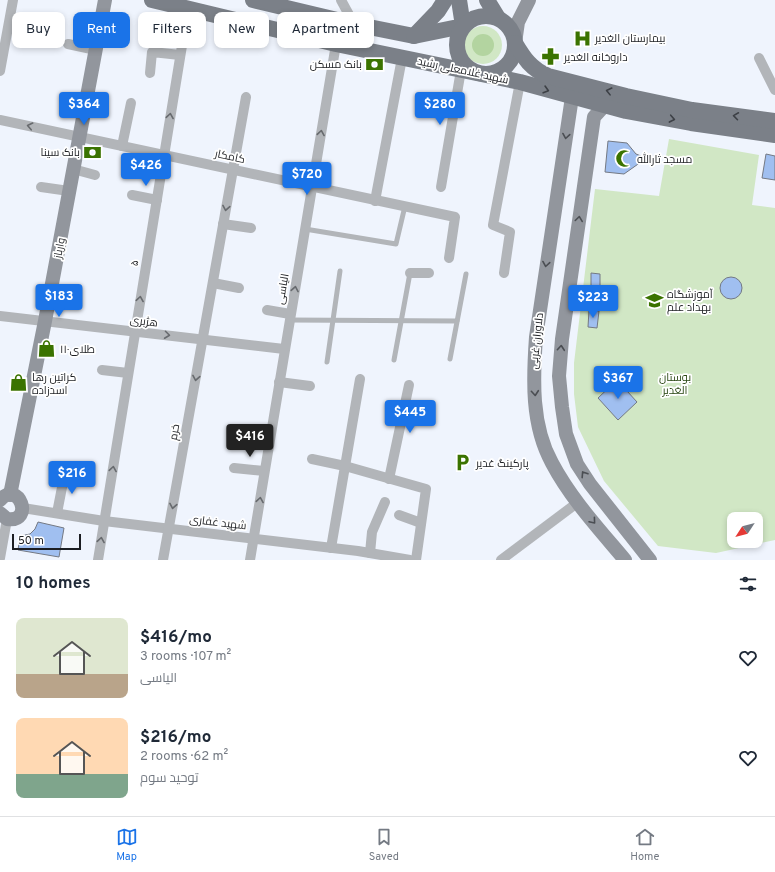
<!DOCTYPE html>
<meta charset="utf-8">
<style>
body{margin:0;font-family:Overpass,Cairo,sans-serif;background:#f2f2f3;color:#1f2937;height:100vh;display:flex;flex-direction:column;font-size:15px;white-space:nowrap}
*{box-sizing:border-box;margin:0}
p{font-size:13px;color:#747a83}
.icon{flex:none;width:22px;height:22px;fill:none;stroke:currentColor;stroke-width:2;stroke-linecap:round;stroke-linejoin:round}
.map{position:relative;height:560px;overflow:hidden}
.details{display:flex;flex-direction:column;background:#fff;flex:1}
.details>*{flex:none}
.hud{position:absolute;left:12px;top:12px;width:400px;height:36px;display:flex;gap:8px}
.needle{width:26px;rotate:234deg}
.tools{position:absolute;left:727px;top:512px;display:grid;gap:8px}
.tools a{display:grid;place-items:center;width:36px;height:36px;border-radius:8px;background:#fff;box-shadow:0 2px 6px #0003;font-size:20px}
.scale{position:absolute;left:12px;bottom:10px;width:69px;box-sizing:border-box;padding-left:4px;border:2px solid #1c1e22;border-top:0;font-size:11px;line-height:14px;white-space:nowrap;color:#1c1e22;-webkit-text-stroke:3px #fff;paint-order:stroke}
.price{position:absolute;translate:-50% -34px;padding:0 9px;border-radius:4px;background:#1a73e8;color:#fff;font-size:13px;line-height:26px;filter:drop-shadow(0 1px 2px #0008)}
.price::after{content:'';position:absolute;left:50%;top:24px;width:12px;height:9px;margin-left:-6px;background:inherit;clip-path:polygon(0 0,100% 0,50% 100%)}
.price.current{background:#222;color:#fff}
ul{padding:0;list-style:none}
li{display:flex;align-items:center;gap:12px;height:100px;padding:0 16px}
li span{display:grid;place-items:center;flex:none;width:112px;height:80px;border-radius:8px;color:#555}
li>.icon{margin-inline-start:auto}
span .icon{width:48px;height:48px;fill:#fffc;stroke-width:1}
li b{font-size:17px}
h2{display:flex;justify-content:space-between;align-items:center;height:48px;padding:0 16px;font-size:17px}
.tag{padding:0 14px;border-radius:8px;background:#fff;box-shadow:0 2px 6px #0003;font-size:14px;line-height:36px}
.tag.current{background:#1a73e8;color:#fff}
.tab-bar{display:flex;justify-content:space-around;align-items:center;height:56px;border-top:1px solid #e0e1e3;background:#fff;font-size:11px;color:#747a83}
.tab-bar a{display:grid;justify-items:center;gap:2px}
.tab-bar .current{color:#1a73e8}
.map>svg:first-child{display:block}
.green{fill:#d1e7c5;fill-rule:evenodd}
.water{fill:#b3d4a0}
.building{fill:#a0bff0;stroke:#747983}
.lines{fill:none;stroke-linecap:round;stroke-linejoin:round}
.lane{stroke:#b2b5b9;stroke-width:5}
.street{stroke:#b2b5b9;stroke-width:10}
.secondary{stroke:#92969d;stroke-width:14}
.primary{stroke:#7b8088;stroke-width:16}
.oneway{stroke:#3d4046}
.oneway2{stroke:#676a6e}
.oneway3{stroke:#4b4e53}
.labels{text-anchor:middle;stroke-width:3.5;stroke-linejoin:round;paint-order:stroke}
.poi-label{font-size:11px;fill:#1c1e22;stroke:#fff;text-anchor:start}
.street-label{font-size:11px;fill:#1c1e22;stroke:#fff}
.park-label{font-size:11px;fill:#294713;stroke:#fff}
</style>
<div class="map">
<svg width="775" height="560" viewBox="0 0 775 560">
<rect width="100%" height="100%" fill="#eff4fd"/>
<g class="green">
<circle cx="483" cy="45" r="19"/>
<path d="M 669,139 L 759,155 L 752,205 L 775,208 L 775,540 L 716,553 L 658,546 L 604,481 L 578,427 L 574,394 L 574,363 L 595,189 L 659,196 ZM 734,519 L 756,519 L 756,541 L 734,541 Z"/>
</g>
<circle class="water" cx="483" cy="45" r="11"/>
<g class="building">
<polygon points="608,141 627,143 636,154 641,156 641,162 624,174 605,172"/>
<polygon points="766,154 775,156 775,180 762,178"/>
<polygon points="591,273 600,274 600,290 591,290"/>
<circle cx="731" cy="288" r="11"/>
<polygon points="589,310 599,311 597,328 588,327"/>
<polygon points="617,380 637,402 618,420 598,398"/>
<polygon points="38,522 64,528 59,557 18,550 20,536 30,534 35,529"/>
</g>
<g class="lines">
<g class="lane">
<polyline points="305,229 396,244 405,206"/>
<polyline points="290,320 457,321"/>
<polyline points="450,359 466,274"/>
<polyline points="394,360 410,273"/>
<polyline points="327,362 340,271"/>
</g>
<g class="street">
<polyline points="341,0 354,24"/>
<polyline points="68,44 96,50"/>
<polyline points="759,58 775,90"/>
<polyline points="0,71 13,0"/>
<polyline points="150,73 152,52 180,55"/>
<polyline points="0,120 455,217 449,258"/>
<polyline points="122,146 131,103"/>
<polyline points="73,169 95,175"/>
<polyline points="41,187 69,191"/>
<polyline points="441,187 461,70"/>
<polyline points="132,195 157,200"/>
<polyline points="375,201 402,58"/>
<polyline points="223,224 251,228"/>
<polyline points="410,273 429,273"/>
<polyline points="504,273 510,232 493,225 520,82"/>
<polyline points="213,283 239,288"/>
<polyline points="267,310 290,314"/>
<polyline points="0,316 284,349"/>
<polyline points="102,370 128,373"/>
<polyline points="279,382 310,386"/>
<polyline points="312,459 345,466 426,489 416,560"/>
<polyline points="234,468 264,471"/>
<polyline points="389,479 409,385"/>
<polyline points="23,508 104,521 358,551 410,560"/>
<polyline points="57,513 65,472"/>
<polyline points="399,515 421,523"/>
<polyline points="331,548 360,379"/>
<polyline points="370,553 372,532 385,502"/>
<polyline points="0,558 7,519"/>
<polyline points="98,560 188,9"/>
<polyline points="163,560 246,97"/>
<polyline points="250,560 336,44"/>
<polyline points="501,560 577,503"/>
</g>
<g class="secondary">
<polyline points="515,43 518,22 529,0"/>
<path d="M 572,97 L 536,337 C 533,379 531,425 552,463 C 571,499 599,529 625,560"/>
<polyline points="605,105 594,117 562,339 559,376 562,407 566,434 577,464 590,484 650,560"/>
<polyline points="10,495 45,321 105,0"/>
<path d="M 0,500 C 19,479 35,523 7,519 L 0,513"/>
</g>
<g class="primary">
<polyline points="152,0 336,44 520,82 626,111 691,123 775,135"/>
<polyline points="253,0 354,24 414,36 463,26 459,0"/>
<polyline points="487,0 498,18"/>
<circle cx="486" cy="45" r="29"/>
<polyline points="414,36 438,11 445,0"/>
<path d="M 515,43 C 524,58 531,69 548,76 L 626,96 L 692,110 L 775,121"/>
</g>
</g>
<defs><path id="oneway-chevron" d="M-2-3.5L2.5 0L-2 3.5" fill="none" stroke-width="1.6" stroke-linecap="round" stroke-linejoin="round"/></defs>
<g class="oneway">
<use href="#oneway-chevron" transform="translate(546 90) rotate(16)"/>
<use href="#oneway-chevron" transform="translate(609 91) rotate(-166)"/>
<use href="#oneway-chevron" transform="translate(736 116) rotate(-172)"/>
<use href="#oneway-chevron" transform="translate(672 119) rotate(11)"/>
</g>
<g class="oneway2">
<use href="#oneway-chevron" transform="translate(170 116) rotate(-81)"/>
<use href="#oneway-chevron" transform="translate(30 126) rotate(-168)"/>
<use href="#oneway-chevron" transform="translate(321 133) rotate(-81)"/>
<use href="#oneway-chevron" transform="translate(226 208) rotate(100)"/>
<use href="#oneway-chevron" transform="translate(295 289) rotate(-80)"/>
<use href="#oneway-chevron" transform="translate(140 299) rotate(-81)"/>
<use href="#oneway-chevron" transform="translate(167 335) rotate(7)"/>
<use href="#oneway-chevron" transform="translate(196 378) rotate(100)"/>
<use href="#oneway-chevron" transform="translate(113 469) rotate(-81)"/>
<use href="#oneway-chevron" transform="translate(260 500) rotate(-81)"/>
<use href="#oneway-chevron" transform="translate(173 506) rotate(100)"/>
<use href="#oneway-chevron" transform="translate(101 540) rotate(-81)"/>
</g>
<g class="oneway3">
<use href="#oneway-chevron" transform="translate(566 136) rotate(99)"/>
<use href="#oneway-chevron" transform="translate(579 219) rotate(-82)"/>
<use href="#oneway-chevron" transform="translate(546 264) rotate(99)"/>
<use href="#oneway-chevron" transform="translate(561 348) rotate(-85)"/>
<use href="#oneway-chevron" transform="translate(535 393) rotate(85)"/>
<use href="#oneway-chevron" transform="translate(584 474) rotate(-123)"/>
<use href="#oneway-chevron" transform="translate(593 521) rotate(50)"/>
</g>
<defs>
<symbol id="hospital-bare" viewBox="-9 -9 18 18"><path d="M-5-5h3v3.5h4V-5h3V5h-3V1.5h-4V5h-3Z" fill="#3b7300" stroke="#fff" stroke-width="2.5" paint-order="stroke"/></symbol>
<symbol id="pharmacy-bare" viewBox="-9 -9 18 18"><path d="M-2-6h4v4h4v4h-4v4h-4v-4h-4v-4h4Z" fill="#3b7300" stroke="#fff" stroke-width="2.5" paint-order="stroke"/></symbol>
<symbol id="bank-bare" viewBox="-9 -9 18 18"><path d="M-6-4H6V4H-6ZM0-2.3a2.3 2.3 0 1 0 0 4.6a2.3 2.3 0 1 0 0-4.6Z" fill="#3b7300" stroke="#fff" stroke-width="2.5" paint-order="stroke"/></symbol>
<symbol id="mosque-bare" viewBox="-9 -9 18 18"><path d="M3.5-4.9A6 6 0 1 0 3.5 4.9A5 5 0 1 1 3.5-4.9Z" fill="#3b7300" stroke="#fff" stroke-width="2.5" paint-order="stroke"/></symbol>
<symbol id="school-bare" viewBox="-9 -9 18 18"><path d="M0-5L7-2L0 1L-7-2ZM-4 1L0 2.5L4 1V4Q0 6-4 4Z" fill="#3b7300" stroke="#fff" stroke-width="2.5" paint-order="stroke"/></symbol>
<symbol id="shop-bare" viewBox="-9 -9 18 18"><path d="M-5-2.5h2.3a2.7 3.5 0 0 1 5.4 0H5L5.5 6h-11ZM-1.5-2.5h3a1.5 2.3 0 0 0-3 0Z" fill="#3b7300" stroke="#fff" stroke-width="2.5" paint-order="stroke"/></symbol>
<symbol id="parking-bare" viewBox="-9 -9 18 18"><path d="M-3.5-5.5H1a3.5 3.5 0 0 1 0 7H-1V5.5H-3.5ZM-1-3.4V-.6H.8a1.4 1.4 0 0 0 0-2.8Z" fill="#3b7300" stroke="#fff" stroke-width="2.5" paint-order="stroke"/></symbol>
</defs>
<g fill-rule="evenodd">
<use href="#hospital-bare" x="570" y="26" width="25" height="25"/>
<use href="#pharmacy-bare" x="538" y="44" width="25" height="25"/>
<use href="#bank-bare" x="362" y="52" width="25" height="25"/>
<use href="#bank-bare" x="80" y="140" width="25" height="25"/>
<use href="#mosque-bare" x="612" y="146" width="25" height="25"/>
<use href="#school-bare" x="642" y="288" width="25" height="25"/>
<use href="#shop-bare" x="34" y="336" width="25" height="25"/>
<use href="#shop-bare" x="6" y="370" width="25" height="25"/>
<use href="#parking-bare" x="450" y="450" width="25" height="25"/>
</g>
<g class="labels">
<g class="poi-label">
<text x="595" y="42">بیمارستان الغدیر</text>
<text x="564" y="61">داروخانه الغدیر</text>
<text x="362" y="68" text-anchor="end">بانک مسکن</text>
<text x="80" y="156" text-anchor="end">بانک سینا</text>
<text x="637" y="163">مسجد ثارالله</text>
<text x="667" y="298">آموزشگاه<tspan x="667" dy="13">بهداد علم</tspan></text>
<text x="60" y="353">طلای۱۱۰</text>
<text x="32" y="381">کراتین رها<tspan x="32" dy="13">اسدزاده</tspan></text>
<text x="476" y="467">پارکینگ غدیر</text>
</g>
<g class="street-label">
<text transform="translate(463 70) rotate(12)" y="4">شهید غلامعلی رشید</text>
<text transform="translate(230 156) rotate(12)" y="4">کامکار</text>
<text transform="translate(59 248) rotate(-79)" y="4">وارباز</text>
<text transform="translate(134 263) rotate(-81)" y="4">۵</text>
<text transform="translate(282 289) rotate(-80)" y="4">الیاسی</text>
<text transform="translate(144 321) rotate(7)" y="4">هژبری</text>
<text transform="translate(536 341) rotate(-84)" y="4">دلاوران غربی</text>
<text transform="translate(174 432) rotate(-80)" y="4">خرم</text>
<text transform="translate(218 522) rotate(7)" y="4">شهید غفاری</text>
</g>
<g class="park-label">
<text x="675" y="381">بوستان<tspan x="675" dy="13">الغدیر</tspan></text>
</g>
</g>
</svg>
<div class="tools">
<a><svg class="needle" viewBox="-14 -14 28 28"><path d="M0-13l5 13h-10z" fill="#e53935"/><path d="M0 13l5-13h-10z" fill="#747a83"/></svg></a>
</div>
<div class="scale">50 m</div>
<b class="price" style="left:84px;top:126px">$364</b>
<b class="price" style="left:440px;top:126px">$280</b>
<b class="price" style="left:146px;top:187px">$426</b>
<b class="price" style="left:307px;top:196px">$720</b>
<b class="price" style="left:59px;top:318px">$183</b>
<b class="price" style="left:593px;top:319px">$223</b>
<b class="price" style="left:618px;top:400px">$367</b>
<b class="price" style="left:410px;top:434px">$445</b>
<b class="price current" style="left:250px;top:458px">$416</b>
<b class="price" style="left:72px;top:495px">$216</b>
<div class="hud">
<a class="tag">Buy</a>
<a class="tag current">Rent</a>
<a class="tag">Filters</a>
<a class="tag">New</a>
<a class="tag">Apartment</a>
</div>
</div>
<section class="details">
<h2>10 homes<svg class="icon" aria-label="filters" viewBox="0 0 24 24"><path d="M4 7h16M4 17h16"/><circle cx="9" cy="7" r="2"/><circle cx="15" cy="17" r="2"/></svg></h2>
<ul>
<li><span style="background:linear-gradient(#dfe7d0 70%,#b9a48a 0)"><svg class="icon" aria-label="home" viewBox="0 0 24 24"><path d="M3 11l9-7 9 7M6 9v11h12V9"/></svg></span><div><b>$416/mo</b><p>3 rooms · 107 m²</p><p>الیاسی</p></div><svg class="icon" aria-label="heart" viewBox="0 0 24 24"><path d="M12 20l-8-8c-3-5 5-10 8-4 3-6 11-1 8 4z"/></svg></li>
<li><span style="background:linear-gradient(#ffd9b3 70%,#7fa58c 0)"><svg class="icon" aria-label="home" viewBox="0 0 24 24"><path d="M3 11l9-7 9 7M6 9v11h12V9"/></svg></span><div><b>$216/mo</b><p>2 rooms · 62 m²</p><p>توحید سوم</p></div><svg class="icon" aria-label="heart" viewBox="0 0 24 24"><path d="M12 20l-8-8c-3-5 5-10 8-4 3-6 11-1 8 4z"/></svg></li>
</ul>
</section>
<nav class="tab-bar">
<a class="current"><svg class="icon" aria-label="map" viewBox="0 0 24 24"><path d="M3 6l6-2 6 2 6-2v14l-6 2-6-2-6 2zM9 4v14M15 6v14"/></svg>Map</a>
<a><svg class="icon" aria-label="saved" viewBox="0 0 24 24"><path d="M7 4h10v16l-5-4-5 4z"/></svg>Saved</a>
<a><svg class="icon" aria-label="home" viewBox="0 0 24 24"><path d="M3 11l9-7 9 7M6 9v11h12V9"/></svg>Home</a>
</nav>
